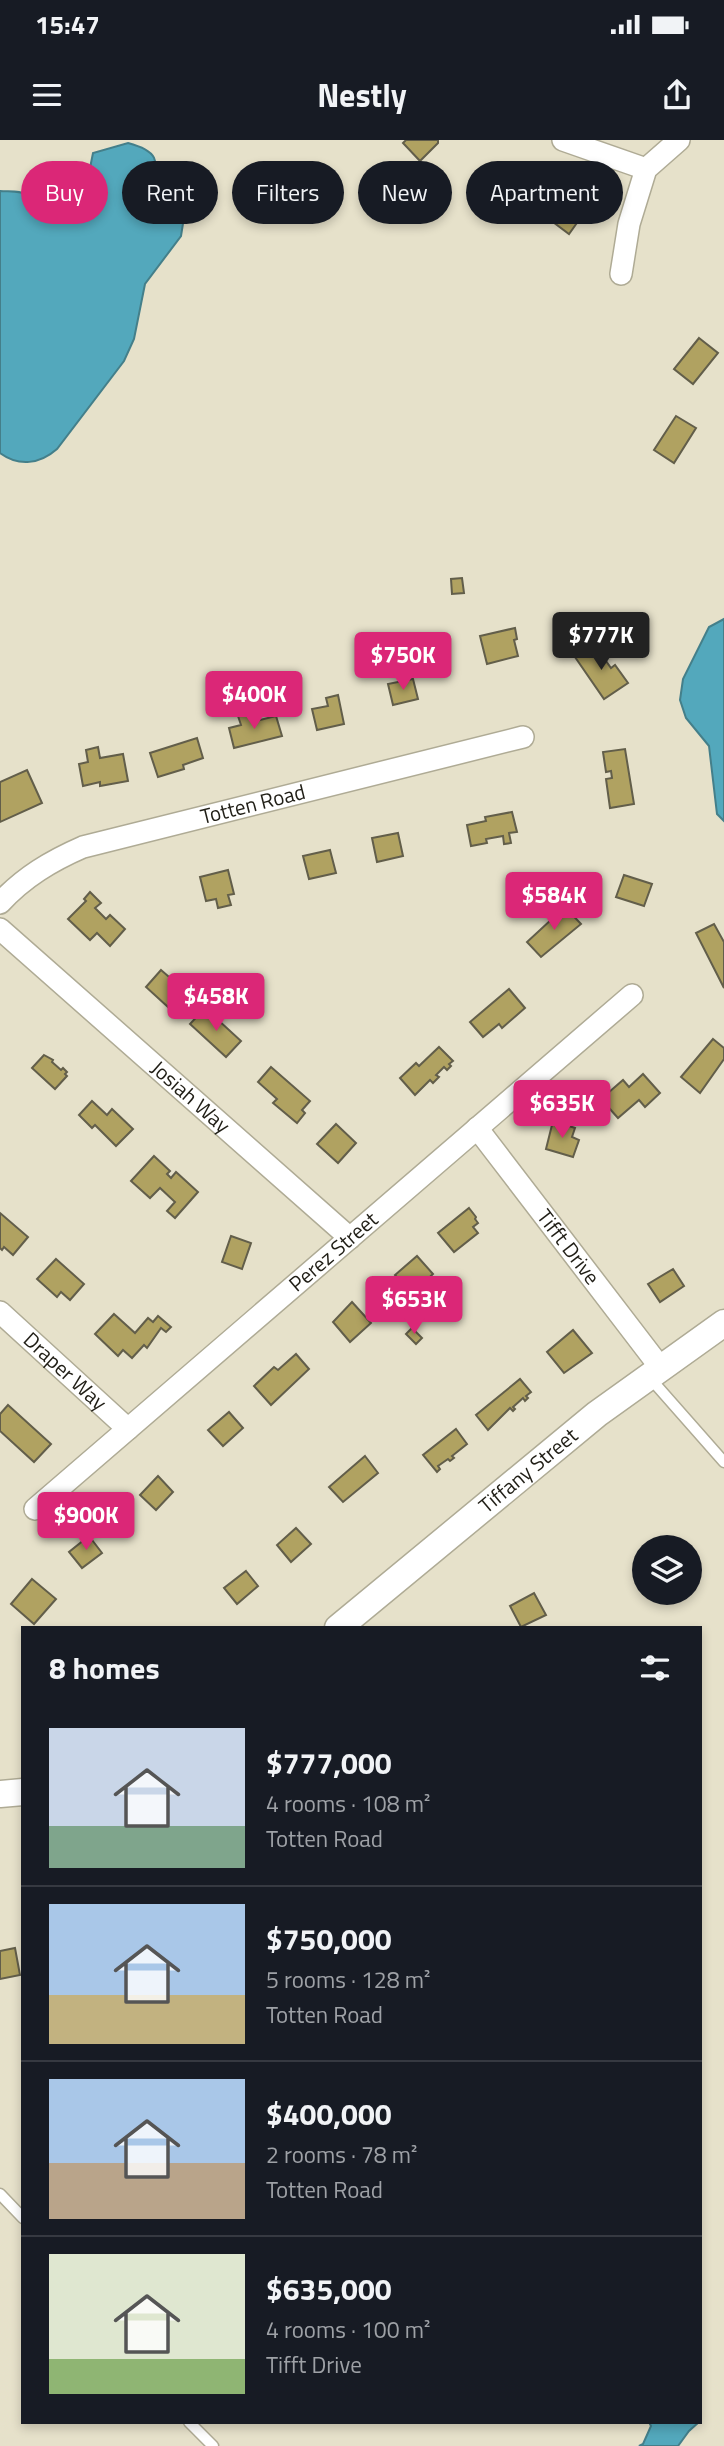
<!DOCTYPE html>
<meta charset="utf-8">
<style>
body{margin:0;font-family:"Titillium Web",sans-serif;background:#242831;color:#f1f3f6;height:100vh;display:flex;flex-direction:column;font-size:26px;white-space:nowrap}
*{box-sizing:border-box;margin:0}
p{font-size:23px;color:#9ea1a6}
.icon{flex:none;width:38px;height:38px;fill:none;stroke:currentColor;stroke-width:2;stroke-linecap:round;stroke-linejoin:round}
.map{position:relative;flex:1;overflow:hidden}
.sheet{position:absolute;left:21px;top:1486px;width:681px;height:798px;display:flex;flex-direction:column;background:#171b24;border-radius:0px;box-shadow:0 4px 10px #0003}
.sheet>*{flex:none}
.guide{position:absolute;left:21px;top:21px;width:682px;height:63px;display:flex;gap:14px}
.buttons{position:absolute;left:632px;top:1395px;display:grid;gap:14px}
.buttons a{display:grid;place-items:center;width:70px;height:70px;border-radius:50%;background:#171b24;box-shadow:0 4px 10px #0003;font-size:35px}
.price{position:absolute;translate:-50% -60px;padding:0 16px;border-radius:7px;background:#db2777;color:#fff;font-size:23px;line-height:46px;filter:drop-shadow(0 2px 4px #0008)}
.price::after{content:'';position:absolute;left:50%;top:42px;width:21px;height:16px;margin-left:-10px;background:inherit;clip-path:polygon(0 0,100% 0,50% 100%)}
.price.on{background:#222;color:#fff}
ul{padding:0;list-style:none}
li{display:flex;align-items:center;gap:21px;height:175px;padding:0 28px}
li+li{border-top:2px solid #363941}
li span{display:grid;place-items:center;flex:none;width:196px;height:140px;border-radius:0px;color:#555}
li>.icon{margin-inline-start:auto}
span .icon{width:84px;height:84px;fill:#fffc;stroke-width:1}
li b{font-size:30px}
h2{display:flex;justify-content:space-between;align-items:center;height:84px;padding:0 28px;font-size:30px}
.tag{padding:0 24px;border-radius:32px;background:#171b24;box-shadow:0 4px 10px #0003;font-size:24px;line-height:63px}
.tag.on{background:#db2777;color:#fff}
.status{display:flex;justify-content:space-between;align-items:center;height:49px;padding:0 35px;background:#171b24;direction:ltr}
.status svg{height:19px;fill:currentColor}
header{display:flex;justify-content:space-between;align-items:center;height:91px;padding:0 28px;background:#171b24;font-size:32px;font-weight:700}
.map>svg:first-child{display:block}
.water{fill:#53a8bc;stroke:#447f8a;stroke-width:2}
.building{fill:#b0a261;stroke:#625e4a;stroke-width:2}
.lines{fill:none;stroke-linecap:round;stroke-linejoin:round}
.service-casing{stroke:#afab95;stroke-width:13}
.minor-casing{stroke:#afab95;stroke-width:24}
.tertiary-casing{stroke:#afab95;stroke-width:29}
.service{stroke:#fff;stroke-width:10}
.minor{stroke:#fff;stroke-width:21}
.tertiary{stroke:#fff;stroke-width:26}
.labels{text-anchor:middle;stroke-width:6;stroke-linejoin:round;paint-order:stroke}
.street-label{font-size:21px;fill:#201e16;stroke:#fff}
</style>
<div class="status"><b>15:47</b><svg viewBox="0 0 49 12"><path d="M0 12V9h3v3zM5 12V6h3v6zM10 12V3h3v9zM15 12V0h3v12zM26 1h20v11H26zM47 4h2v5h-2z"/></svg></div>
<header><svg class="icon" aria-label="menu" viewBox="0 0 24 24"><path d="M4 6h16M4 12h16M4 18h16"/></svg>Nestly<svg class="icon" aria-label="share" viewBox="0 0 24 24"><path d="M12 15V3M7 8l5-5 5 5M5 13v7h14v-7"/></svg></header>
<div class="map">
<svg width="724" height="2306" viewBox="0 0 724 2306">
<rect width="100%" height="100%" fill="#e6e1ca"/>
<g class="water">
<path d="M 128,3 C 162,12 157,22 153,52 L 173,59 L 185,71 L 181,96 L 145,144 L 134,199 L 124,221 L 57,309 C 40,324 19,327 0,313 L 0,51 C 9,52 21,50 29,56 C 38,61 41,71 52,74 L 71,57 L 100,46 L 90,28 L 93,13 Z"/>
<polygon points="724,479 724,681 717,674 709,606 686,578 680,560 683,539 709,487"/>
<polygon points="649,2282 699,2282 689,2291 678,2306 639,2306 643,2304 651,2286"/>
</g>
<g class="building">
<polygon points="406,0 438,0 438,3 420,21 403,3"/>
<polygon points="506,28 535,37 527,61 498,52"/>
<polygon points="570,48 591,63 569,94 549,79"/>
<polygon points="699,198 718,213 693,244 674,229"/>
<polygon points="676,276 696,288 674,323 654,310"/>
<polygon points="462,438 464,453 452,454 451,439"/>
<polygon points="515,488 517,499 514,500 518,516 487,524 480,496"/>
<polygon points="594,504 611,528 615,525 628,543 604,559 575,517"/>
<polygon points="413,539 418,559 393,565 388,544"/>
<polygon points="338,555 344,584 317,590 312,569 328,566 326,558"/>
<polygon points="250,573 252,582 276,576 282,596 234,608 229,588 241,585 238,576"/>
<polygon points="197,598 203,618 183,625 184,629 158,637 150,613"/>
<polygon points="98,607 100,618 123,614 128,641 100,646 100,642 83,646 79,624 88,622 86,610"/>
<polygon points="625,609 634,664 610,668 606,639 612,638 611,631 606,632 603,612"/>
<polygon points="27,630 42,663 0,682 0,642"/>
<polygon points="512,672 517,692 509,693 511,703 504,704 503,696 486,699 487,703 471,706 467,685 486,681 485,677"/>
<polygon points="398,693 403,716 377,722 372,698"/>
<polygon points="330,710 336,733 309,739 303,716"/>
<polygon points="228,730 234,754 228,755 231,765 218,768 216,759 206,761 200,737"/>
<polygon points="624,735 652,744 644,766 616,757"/>
<polygon points="90,752 101,763 95,768 106,779 110,775 125,789 110,806 97,793 90,800 68,779 86,761 84,759"/>
<polygon points="565,767 581,784 541,817 527,802"/>
<polygon points="714,784 724,802 724,848 696,793"/>
<polygon points="161,830 183,849 168,867 146,847"/>
<polygon points="509,849 525,868 502,888 499,884 483,897 470,882"/>
<polygon points="205,868 241,901 226,917 190,884"/>
<polygon points="713,899 724,908 724,919 700,953 681,937"/>
<polygon points="439,907 453,921 449,924 451,926 447,930 444,927 436,935 439,937 433,943 430,940 415,955 400,938 416,923 419,926"/>
<polygon points="44,915 53,920 52,922 61,930 63,928 67,932 65,934 67,936 55,949 32,928"/>
<polygon points="271,927 310,961 302,970 305,973 297,983 273,963 277,959 258,942"/>
<polygon points="643,934 660,953 645,967 639,960 618,978 601,959 623,940 629,947"/>
<polygon points="92,961 107,975 112,969 133,989 116,1006 95,985 92,988 79,975"/>
<polygon points="553,981 575,988 572,997 579,1000 573,1017 546,1009"/>
<polygon points="336,984 356,1003 338,1023 317,1004"/>
<polygon points="154,1016 170,1031 167,1034 171,1038 176,1032 198,1052 175,1078 167,1071 175,1062 160,1048 150,1058 131,1041"/>
<polygon points="469,1068 476,1077 475,1079 478,1083 473,1087 478,1093 454,1112 438,1093"/>
<polygon points="0,1073 28,1097 13,1115 4,1107 2,1110 0,1108"/>
<polygon points="231,1096 251,1103 242,1129 222,1122"/>
<polygon points="417,1116 433,1134 412,1154 395,1135"/>
<polygon points="56,1119 84,1144 70,1160 61,1152 57,1157 37,1139"/>
<polygon points="673,1129 684,1146 660,1162 648,1144"/>
<polygon points="352,1162 371,1183 350,1202 333,1182"/>
<polygon points="114,1174 135,1193 148,1178 153,1182 158,1176 171,1187 166,1192 161,1188 147,1208 144,1205 132,1218 123,1210 118,1216 95,1194"/>
<polygon points="412,1188 422,1198 416,1204 406,1194"/>
<polygon points="573,1190 592,1213 564,1233 547,1212"/>
<polygon points="296,1214 309,1229 271,1265 254,1246 274,1227 278,1230"/>
<polygon points="520,1239 531,1252 526,1256 528,1258 525,1261 523,1258 513,1267 515,1269 513,1271 510,1268 488,1290 476,1275"/>
<polygon points="8,1265 51,1304 34,1322 0,1291 0,1274"/>
<polygon points="229,1272 243,1288 223,1306 208,1290"/>
<polygon points="456,1289 467,1304 452,1316 454,1318 450,1321 448,1319 438,1326 440,1329 437,1332 423,1315"/>
<polygon points="365,1316 378,1333 343,1362 329,1347"/>
<polygon points="158,1336 173,1352 156,1370 140,1355"/>
<polygon points="296,1388 311,1404 291,1422 277,1405"/>
<polygon points="89,1396 102,1413 82,1428 69,1412"/>
<polygon points="246,1431 258,1446 237,1464 224,1448"/>
<polygon points="32,1439 56,1459 34,1484 11,1464"/>
<polygon points="534,1453 546,1475 521,1487 510,1466"/>
<polygon points="15,1808 20,1835 0,1839 0,1811"/>
</g>
<g class="lines">
<defs>
<g id="service">
<polyline points="650,1238 724,1322"/>
<polyline points="0,2054 23,2078"/>
<polyline points="189,2282 213,2306"/>
</g>
<g id="minor">
<polyline points="563,0 646,29"/>
<polyline points="621,134 629,84 646,29 679,0"/>
<path id="s1" d="M 0,763 C 24,737 51,721 83,707 L 523,597"/>
<path id="s2" d="M 0,789 L 350,1098"/>
<path id="s3" d="M 477,988 L 660,1227"/>
<path id="s4" d="M 0,1172 L 128,1289"/>
<path id="s5" d="M 35,1369 L 632,855"/>
</g>
<g id="tertiary">
<path id="s6" d="M 338,1488 L 597,1274 L 724,1183"/>
<polyline points="0,1654 23,1652"/>
</g>
</defs>
<use href="#service" class="service-casing"/>
<use href="#minor" class="minor-casing"/>
<use href="#tertiary" class="tertiary-casing"/>
<use href="#service" class="service"/>
<use href="#minor" class="minor"/>
<use href="#tertiary" class="tertiary"/>
</g>
<g class="labels">
<g class="street-label">
<text dy="7" stroke="none"><textPath href="#s1" startOffset="276">Totten Road</textPath></text>
<text dy="7" stroke="none"><textPath href="#s2" startOffset="254">Josiah Way</textPath></text>
<text dy="7" stroke="none"><textPath href="#s3" startOffset="150">Tifft Drive</textPath></text>
<text dy="7" stroke="none"><textPath href="#s5" startOffset="394">Perez Street</textPath></text>
<text dy="7" stroke="none"><textPath href="#s4" startOffset="88">Draper Way</textPath></text>
<text dy="7" stroke="none"><textPath href="#s6" startOffset="247">Tiffany Street</textPath></text>
</g>
</g>
</svg>
<div class="buttons">
<a><svg class="icon" aria-label="layers" viewBox="0 0 24 24"><path d="M12 4l9 5-9 5-9-5zM3 14l9 5 9-5"/></svg></a>
</div>
<b class="price on" style="left:601px;top:532px">$777K</b>
<b class="price" style="left:403px;top:552px">$750K</b>
<b class="price" style="left:254px;top:591px">$400K</b>
<b class="price" style="left:554px;top:792px">$584K</b>
<b class="price" style="left:216px;top:893px">$458K</b>
<b class="price" style="left:562px;top:1000px">$635K</b>
<b class="price" style="left:414px;top:1196px">$653K</b>
<b class="price" style="left:86px;top:1412px">$900K</b>
<div class="guide">
<a class="tag on">Buy</a>
<a class="tag">Rent</a>
<a class="tag">Filters</a>
<a class="tag">New</a>
<a class="tag">Apartment</a>
</div>
<section class="sheet">
<h2>8 homes<svg class="icon" aria-label="filters" viewBox="0 0 24 24"><path d="M4 7h16M4 17h16"/><circle cx="9" cy="7" r="2"/><circle cx="15" cy="17" r="2"/></svg></h2>
<ul>
<li><span style="background:linear-gradient(#c9d6e8 70%,#7fa58c 0)"><svg class="icon" aria-label="home" viewBox="0 0 24 24"><path d="M3 11l9-7 9 7M6 9v11h12V9"/></svg></span><div><b>$777,000</b><p>4 rooms · 108 m²</p><p>Totten Road</p></div></li>
<li><span style="background:linear-gradient(#a9c7e8 65%,#c2b280 0)"><svg class="icon" aria-label="home" viewBox="0 0 24 24"><path d="M3 11l9-7 9 7M6 9v11h12V9"/></svg></span><div><b>$750,000</b><p>5 rooms · 128 m²</p><p>Totten Road</p></div></li>
<li><span style="background:linear-gradient(#a9c7e8 60%,#b9a48a 0)"><svg class="icon" aria-label="home" viewBox="0 0 24 24"><path d="M3 11l9-7 9 7M6 9v11h12V9"/></svg></span><div><b>$400,000</b><p>2 rooms · 78 m²</p><p>Totten Road</p></div></li>
<li><span style="background:linear-gradient(#dfe7d0 75%,#8fb573 0)"><svg class="icon" aria-label="home" viewBox="0 0 24 24"><path d="M3 11l9-7 9 7M6 9v11h12V9"/></svg></span><div><b>$635,000</b><p>4 rooms · 100 m²</p><p>Tifft Drive</p></div></li>
</ul>
</section>
</div>
